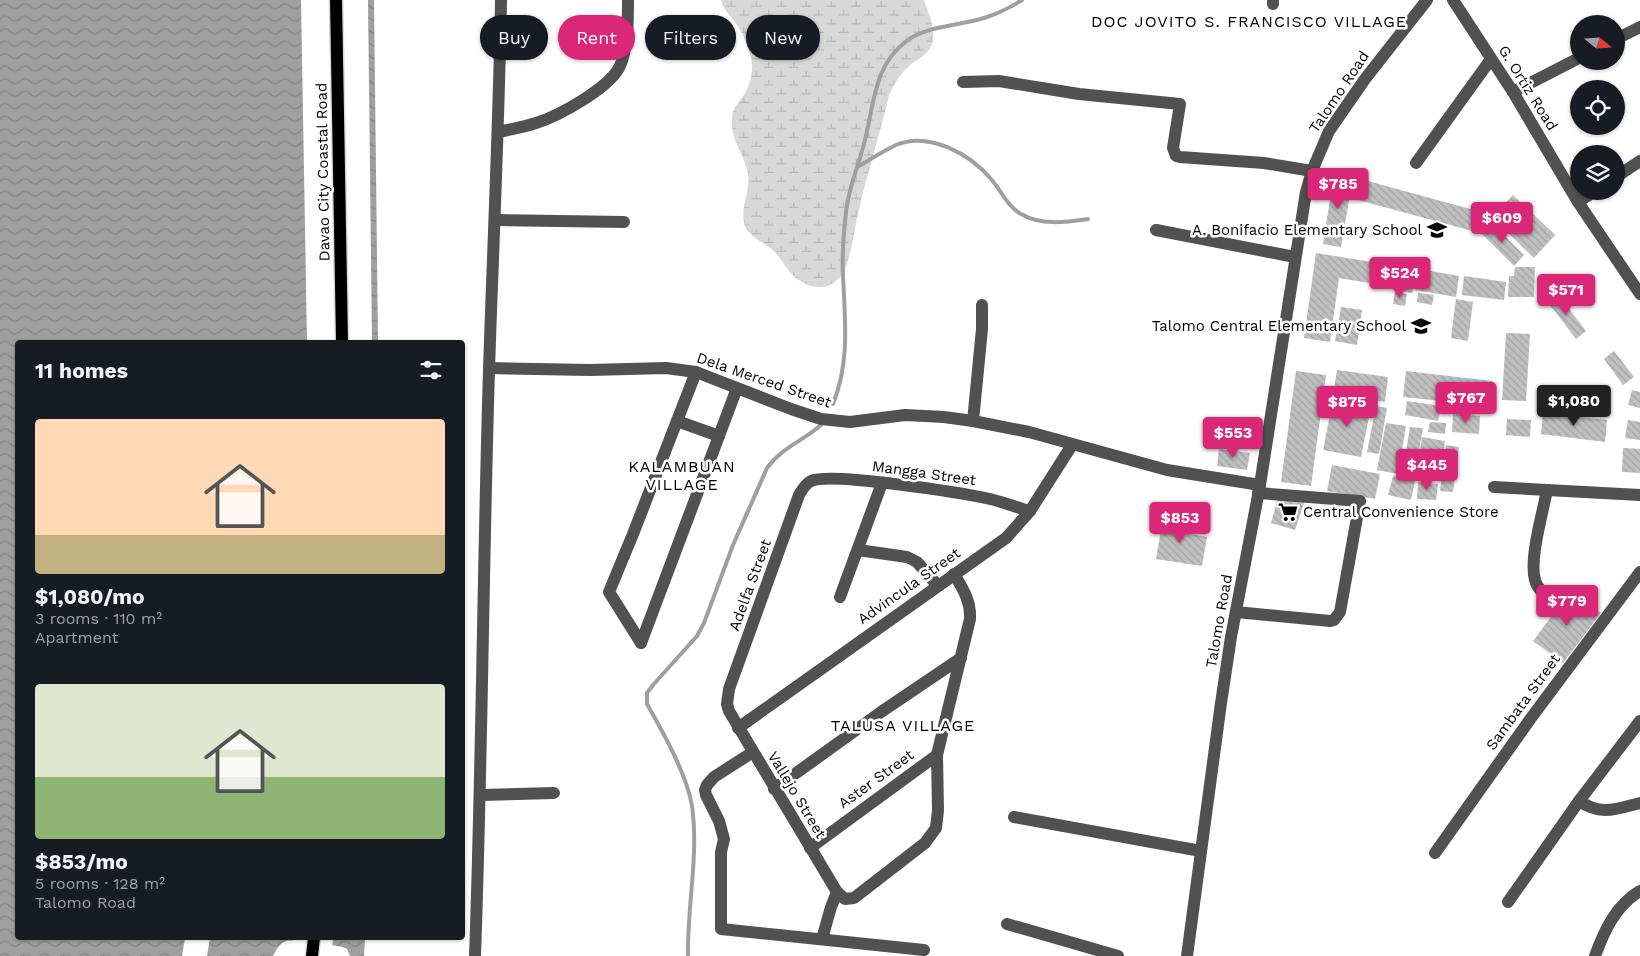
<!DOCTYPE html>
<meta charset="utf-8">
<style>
body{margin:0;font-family:"Work Sans",sans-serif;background:#20242c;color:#f1f3f6;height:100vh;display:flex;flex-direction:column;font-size:19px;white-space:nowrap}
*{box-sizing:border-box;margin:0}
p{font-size:16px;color:#9ea1a6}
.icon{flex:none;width:28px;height:28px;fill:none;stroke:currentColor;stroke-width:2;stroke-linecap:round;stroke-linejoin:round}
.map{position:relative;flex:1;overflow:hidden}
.drawer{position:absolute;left:15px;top:340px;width:450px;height:600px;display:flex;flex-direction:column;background:#171b24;border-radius:5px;box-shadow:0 1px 4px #0004}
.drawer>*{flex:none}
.guide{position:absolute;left:480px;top:15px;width:475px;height:45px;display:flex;gap:10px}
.needle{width:32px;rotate:108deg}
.buttons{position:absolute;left:1570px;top:15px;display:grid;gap:10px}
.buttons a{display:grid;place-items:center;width:55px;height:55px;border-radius:50%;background:#171b24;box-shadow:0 1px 4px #0004;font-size:25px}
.price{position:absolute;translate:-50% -42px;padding:0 11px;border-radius:5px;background:#db2777;color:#fff;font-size:16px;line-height:32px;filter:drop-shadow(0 1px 2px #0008)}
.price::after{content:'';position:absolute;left:50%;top:30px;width:15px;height:11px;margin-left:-8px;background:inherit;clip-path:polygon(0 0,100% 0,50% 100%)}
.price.selected{background:#222;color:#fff}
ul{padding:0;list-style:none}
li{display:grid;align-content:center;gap:10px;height:265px;padding:0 20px}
li span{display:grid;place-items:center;height:155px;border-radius:5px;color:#555}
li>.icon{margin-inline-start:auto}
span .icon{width:90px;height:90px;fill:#fffc;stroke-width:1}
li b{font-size:21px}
h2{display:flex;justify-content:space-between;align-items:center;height:60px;padding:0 20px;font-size:21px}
.tag{padding:0 18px;border-radius:22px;background:#171b24;box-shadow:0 1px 4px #0004;font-size:18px;line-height:45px}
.tag.selected{background:#db2777;color:#fff}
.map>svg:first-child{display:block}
.wetland{fill:url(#wetland-marsh)}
.water{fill:url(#water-waves)}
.pier{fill:#fff}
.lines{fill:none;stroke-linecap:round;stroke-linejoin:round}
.stream{stroke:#9f9f9f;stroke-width:4}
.building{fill:url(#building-back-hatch)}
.major-casing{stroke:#dbdbdb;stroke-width:15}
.minor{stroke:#515151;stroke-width:12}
.major{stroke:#000;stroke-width:12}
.labels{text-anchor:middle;stroke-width:5;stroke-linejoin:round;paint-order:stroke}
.street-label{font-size:15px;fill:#000;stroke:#fff}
.poi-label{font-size:15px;fill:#000;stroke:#fff;text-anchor:end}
.neighbourhood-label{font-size:16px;letter-spacing:1px;fill:#000;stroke:#fff}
</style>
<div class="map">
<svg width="1640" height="956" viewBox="0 0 1640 956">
<defs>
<pattern id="wetland-marsh" width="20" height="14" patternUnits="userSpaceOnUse" patternTransform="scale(1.25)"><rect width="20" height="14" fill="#d8d8d8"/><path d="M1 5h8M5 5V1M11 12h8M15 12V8" fill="none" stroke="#b8b8b8"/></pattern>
<pattern id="water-waves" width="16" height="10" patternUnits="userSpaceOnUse" patternTransform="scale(1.25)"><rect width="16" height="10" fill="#9f9f9f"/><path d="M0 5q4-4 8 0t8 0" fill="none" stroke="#878787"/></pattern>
<pattern id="building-back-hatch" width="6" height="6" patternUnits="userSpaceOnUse" patternTransform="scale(1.25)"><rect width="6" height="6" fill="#c0c0c0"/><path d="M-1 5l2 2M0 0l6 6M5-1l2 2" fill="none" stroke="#a3a3a3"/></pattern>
</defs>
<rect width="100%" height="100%" fill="#fff"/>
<path class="wetland" d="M 721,0 L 924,0 C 927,9 932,21 933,30 C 935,54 922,54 908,67 C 899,75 893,86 889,96 C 879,137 866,177 857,218 C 854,232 850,265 841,276 C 824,297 798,285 785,266 C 781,260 776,252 770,248 C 762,242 749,236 745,226 C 739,209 751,191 748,174 C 744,151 727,137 733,112 C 735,105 741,100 745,93 C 749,87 752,75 752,68 C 753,54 743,33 735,22 C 730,15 723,9 721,0 Z"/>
<g class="water">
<path d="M 0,0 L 301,0 L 307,342 L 18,342 L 18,938 L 365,938 L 364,956 L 350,956 L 347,949 C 341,945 293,939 286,941 C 279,944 276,950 273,956 L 0,956 Z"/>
<polygon points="368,0 374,0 378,342 372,342"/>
</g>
<g class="pier">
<polygon points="185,938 210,938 207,956 182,956"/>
<polygon points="293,938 333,938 332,948 292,943"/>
</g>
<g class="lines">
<g class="stream">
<path d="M 859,166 C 871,159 883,151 896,145 C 929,131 970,154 991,179 C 1001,190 1007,206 1021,214 C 1041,226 1067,222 1088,219"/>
<path d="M 833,404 C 850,362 845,320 843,276 C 842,258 844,230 846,212 C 849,184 862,158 867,131 C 875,96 876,63 908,40 C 926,26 963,25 984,18 C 997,14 1011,7 1022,0"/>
<path d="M 688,956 C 687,906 699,856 692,806 C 687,775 663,732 647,704 L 647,693 L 653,685 L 697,636 L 704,623 L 733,545 L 767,468 C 781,448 803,441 821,425"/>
</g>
</g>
<g class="building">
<polygon points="1334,174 1353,177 1341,247 1323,244"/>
<polygon points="1357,178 1481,212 1476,232 1351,198"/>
<polygon points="1513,195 1555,235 1534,258 1492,217"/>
<polygon points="1491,222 1524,255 1514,266 1481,233"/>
<polygon points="1316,253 1372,262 1369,283 1339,278 1330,342 1304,338"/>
<polygon points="1397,266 1416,268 1412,293 1393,290"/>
<polygon points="1515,267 1535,267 1534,297 1508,297 1509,276 1514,276"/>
<polygon points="1420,269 1459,276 1456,297 1416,290"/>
<polygon points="1464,276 1506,282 1504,300 1462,295"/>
<polygon points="1395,292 1407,294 1405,306 1393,304"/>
<polygon points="1418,293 1434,295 1432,305 1417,302"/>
<polygon points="1557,293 1586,331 1576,339 1547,301"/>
<polygon points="1456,299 1473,302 1468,341 1451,338"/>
<polygon points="1341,307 1362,310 1357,345 1335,341"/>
<polygon points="1506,333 1530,334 1526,401 1502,400"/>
<polygon points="1614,351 1634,377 1623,385 1604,359"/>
<polygon points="1337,370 1388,377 1385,402 1333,394"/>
<polygon points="1296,371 1326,375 1311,486 1281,482"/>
<polygon points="1406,371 1492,381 1489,406 1403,397"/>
<polygon points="1632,390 1640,392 1640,408 1628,405"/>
<polygon points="1333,399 1371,407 1361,457 1323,450"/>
<polygon points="1407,401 1441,406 1438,421 1405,415"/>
<polygon points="1376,406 1387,408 1379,454 1367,452"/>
<polygon points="1543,413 1607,420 1605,442 1541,434"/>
<polygon points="1453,414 1480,416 1479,434 1452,432"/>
<polygon points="1507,419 1531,420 1530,437 1506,435"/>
<polygon points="1628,420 1640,422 1640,440 1625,438"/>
<polygon points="1430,422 1446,423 1445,434 1428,432"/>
<polygon points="1386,423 1406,426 1398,474 1377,470"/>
<polygon points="1410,427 1423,428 1414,478 1402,476"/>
<polygon points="1422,437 1445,441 1440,481 1416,477"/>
<polygon points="1446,445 1459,447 1453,492 1440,491"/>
<polygon points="1623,448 1640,449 1640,473 1622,472"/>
<polygon points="1219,449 1250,453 1247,470 1217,466"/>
<polygon points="1332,465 1380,474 1375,499 1327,491"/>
<polygon points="1393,476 1415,481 1411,500 1388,495"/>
<polygon points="1418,482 1438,484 1436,500 1417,499"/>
<polygon points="1278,498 1305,500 1295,530 1271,523"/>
<polygon points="1163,518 1186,521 1184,533 1207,537 1202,566 1156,559"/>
<polygon points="1571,590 1601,613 1563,663 1533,641"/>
</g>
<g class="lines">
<defs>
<g id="major">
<polyline points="336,0 342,342"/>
<polyline points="312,956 314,938"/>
</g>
</defs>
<use href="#major" class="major-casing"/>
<g class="minor">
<polyline points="1453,0 1513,92 1578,202 1640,294"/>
<polyline points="1273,4 1273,0"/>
<polyline points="1616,39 1640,27"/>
<polyline points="963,82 999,81 1079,94 1180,104 1173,148 1176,156 1180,157 1264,163 1312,171"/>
<polyline points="1513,92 1579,58"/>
<path d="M 499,132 C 511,129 524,127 536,123 C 559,116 607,89 619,68 C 628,51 628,19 628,0"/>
<polyline points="1416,163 1491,59"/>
<polyline points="1616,177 1640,161"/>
<polyline points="1578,202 1595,191"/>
<polyline points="495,220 624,222"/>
<polyline points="1156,230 1295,257"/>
<polyline points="489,368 590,370 666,368 696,372 791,409 821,419 850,422 905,415 944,417 973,421 1029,432 1167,470 1260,485"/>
<polyline points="677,421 719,436"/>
<polyline points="973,421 982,329 982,305"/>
<polyline points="1494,487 1640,495"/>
<path d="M 1547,490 C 1543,512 1529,559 1535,580 C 1537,588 1543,593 1549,598"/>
<polyline points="858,550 907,557 917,562 938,586"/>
<path d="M 954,574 C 963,589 971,601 970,619 L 937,755 L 938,810 L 936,828 L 925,843 L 854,898 L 845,899 L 837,892 L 729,711 L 727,704 L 729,689 L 799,495 C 802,490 805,484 811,481 C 831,472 963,493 990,499 C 1003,502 1016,507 1030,511"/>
<polyline points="840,597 882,483"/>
<polyline points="1236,612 1330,621 1334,620 1340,612 1360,501 1258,493"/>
<polyline points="641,643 609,592 633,534 696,372"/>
<polyline points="641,643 737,388"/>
<polyline points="738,728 1006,538 1030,511 1072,445"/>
<polyline points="753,752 714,777 707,785 705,790 706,795 719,821 724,839 721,852 721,929 924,950"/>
<polyline points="774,789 881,712 961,658"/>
<polyline points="481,795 554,793"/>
<path d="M 1579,801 C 1601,816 1616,809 1640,803"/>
<polyline points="1014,817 1201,851"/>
<polyline points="810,848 937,755"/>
<polyline points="1435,853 1531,718 1640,572"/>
<polyline points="1508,902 1579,801 1640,721"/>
<polyline points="1007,924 1118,956"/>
<polyline points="822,939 831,907 837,892"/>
<path d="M 475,956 C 482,761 483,565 489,370 C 493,247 499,123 501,0"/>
<polyline points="1187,956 1221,703 1231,637 1260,485 1306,192 1312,171 1329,131 1365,79 1427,0"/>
<path d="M 1595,956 C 1604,931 1616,905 1640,891"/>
</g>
<use href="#major" class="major"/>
</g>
<defs>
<symbol id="school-bare" viewBox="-9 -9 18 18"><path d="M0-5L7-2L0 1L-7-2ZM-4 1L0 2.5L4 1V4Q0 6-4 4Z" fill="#000" stroke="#fff" stroke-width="2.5" paint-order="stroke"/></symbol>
<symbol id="supermarket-bare" viewBox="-9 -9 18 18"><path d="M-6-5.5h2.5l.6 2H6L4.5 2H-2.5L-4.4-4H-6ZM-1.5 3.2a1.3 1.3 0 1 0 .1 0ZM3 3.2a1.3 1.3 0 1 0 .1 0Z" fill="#000" stroke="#fff" stroke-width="2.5" paint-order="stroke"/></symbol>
</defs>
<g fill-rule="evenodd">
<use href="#school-bare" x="1423" y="216" width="28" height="28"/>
<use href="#school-bare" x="1407" y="312" width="28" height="28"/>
<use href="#supermarket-bare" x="1274" y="498" width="28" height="28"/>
</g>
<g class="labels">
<g class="street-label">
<text transform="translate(1528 88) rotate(58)" y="5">G. Ortiz Road</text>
<text transform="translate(1339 92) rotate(-56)" y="5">Talomo Road</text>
<text transform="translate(323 172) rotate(-91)" y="5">Davao City Coastal Road</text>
<text transform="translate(764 380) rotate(19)" y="5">Dela Merced Street</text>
<text transform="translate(924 473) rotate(8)" y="5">Mangga Street</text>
<text transform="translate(750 585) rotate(-70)" y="5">Adelfa Street</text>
<text transform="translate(909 586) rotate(-35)" y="5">Advincula Street</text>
<text transform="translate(1219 621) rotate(-80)" y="5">Talomo Road</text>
<text transform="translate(1523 702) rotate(-54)" y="5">Sambata Street</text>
<text transform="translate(876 779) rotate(-36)" y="5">Aster Street</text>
<text transform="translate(797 795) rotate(59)" y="5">Vallejo Street</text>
</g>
<g class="poi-label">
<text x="1422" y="235">A. Bonifacio Elementary School</text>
<text x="1406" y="331">Talomo Central Elementary School</text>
<text x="1303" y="517" text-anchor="start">Central Convenience Store</text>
</g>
<g class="neighbourhood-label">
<text x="1249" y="27">DOC JOVITO S. FRANCISCO VILLAGE</text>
<text x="682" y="472">KALAMBUAN<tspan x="682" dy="18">VILLAGE</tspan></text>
<text x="903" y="731">TALUSA VILLAGE</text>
</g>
</g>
</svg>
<div class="buttons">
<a><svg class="needle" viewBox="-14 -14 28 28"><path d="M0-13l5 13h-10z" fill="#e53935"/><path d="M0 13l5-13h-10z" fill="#9ea1a6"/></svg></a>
<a><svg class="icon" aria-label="locate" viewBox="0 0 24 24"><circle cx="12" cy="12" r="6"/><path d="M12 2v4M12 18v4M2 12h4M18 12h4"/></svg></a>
<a><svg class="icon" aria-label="layers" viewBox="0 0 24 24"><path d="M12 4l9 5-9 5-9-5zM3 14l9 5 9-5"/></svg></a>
</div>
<b class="price" style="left:1338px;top:210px">$785</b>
<b class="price" style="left:1502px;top:244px">$609</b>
<b class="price" style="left:1400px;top:299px">$524</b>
<b class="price" style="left:1566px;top:316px">$571</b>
<b class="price" style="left:1466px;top:424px">$767</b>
<b class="price selected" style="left:1574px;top:427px">$1,080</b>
<b class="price" style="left:1347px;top:428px">$875</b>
<b class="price" style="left:1233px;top:459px">$553</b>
<b class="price" style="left:1427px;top:491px">$445</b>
<b class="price" style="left:1180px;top:544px">$853</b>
<b class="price" style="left:1567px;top:627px">$779</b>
<div class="guide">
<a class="tag">Buy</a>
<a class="tag selected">Rent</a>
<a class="tag">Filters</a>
<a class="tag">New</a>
</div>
<section class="drawer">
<h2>11 homes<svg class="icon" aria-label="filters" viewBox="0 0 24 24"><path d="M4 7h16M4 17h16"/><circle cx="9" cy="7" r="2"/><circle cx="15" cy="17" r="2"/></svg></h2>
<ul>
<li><span style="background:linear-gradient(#ffd9b3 75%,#c2b280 0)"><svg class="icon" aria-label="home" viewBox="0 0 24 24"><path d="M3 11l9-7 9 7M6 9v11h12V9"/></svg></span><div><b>$1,080/mo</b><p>3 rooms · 110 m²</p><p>Apartment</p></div></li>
<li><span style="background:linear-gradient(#dfe7d0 60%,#8fb573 0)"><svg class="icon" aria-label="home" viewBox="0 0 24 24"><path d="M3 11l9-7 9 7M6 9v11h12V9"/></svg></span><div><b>$853/mo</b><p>5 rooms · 128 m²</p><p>Talomo Road</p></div></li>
</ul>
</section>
</div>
